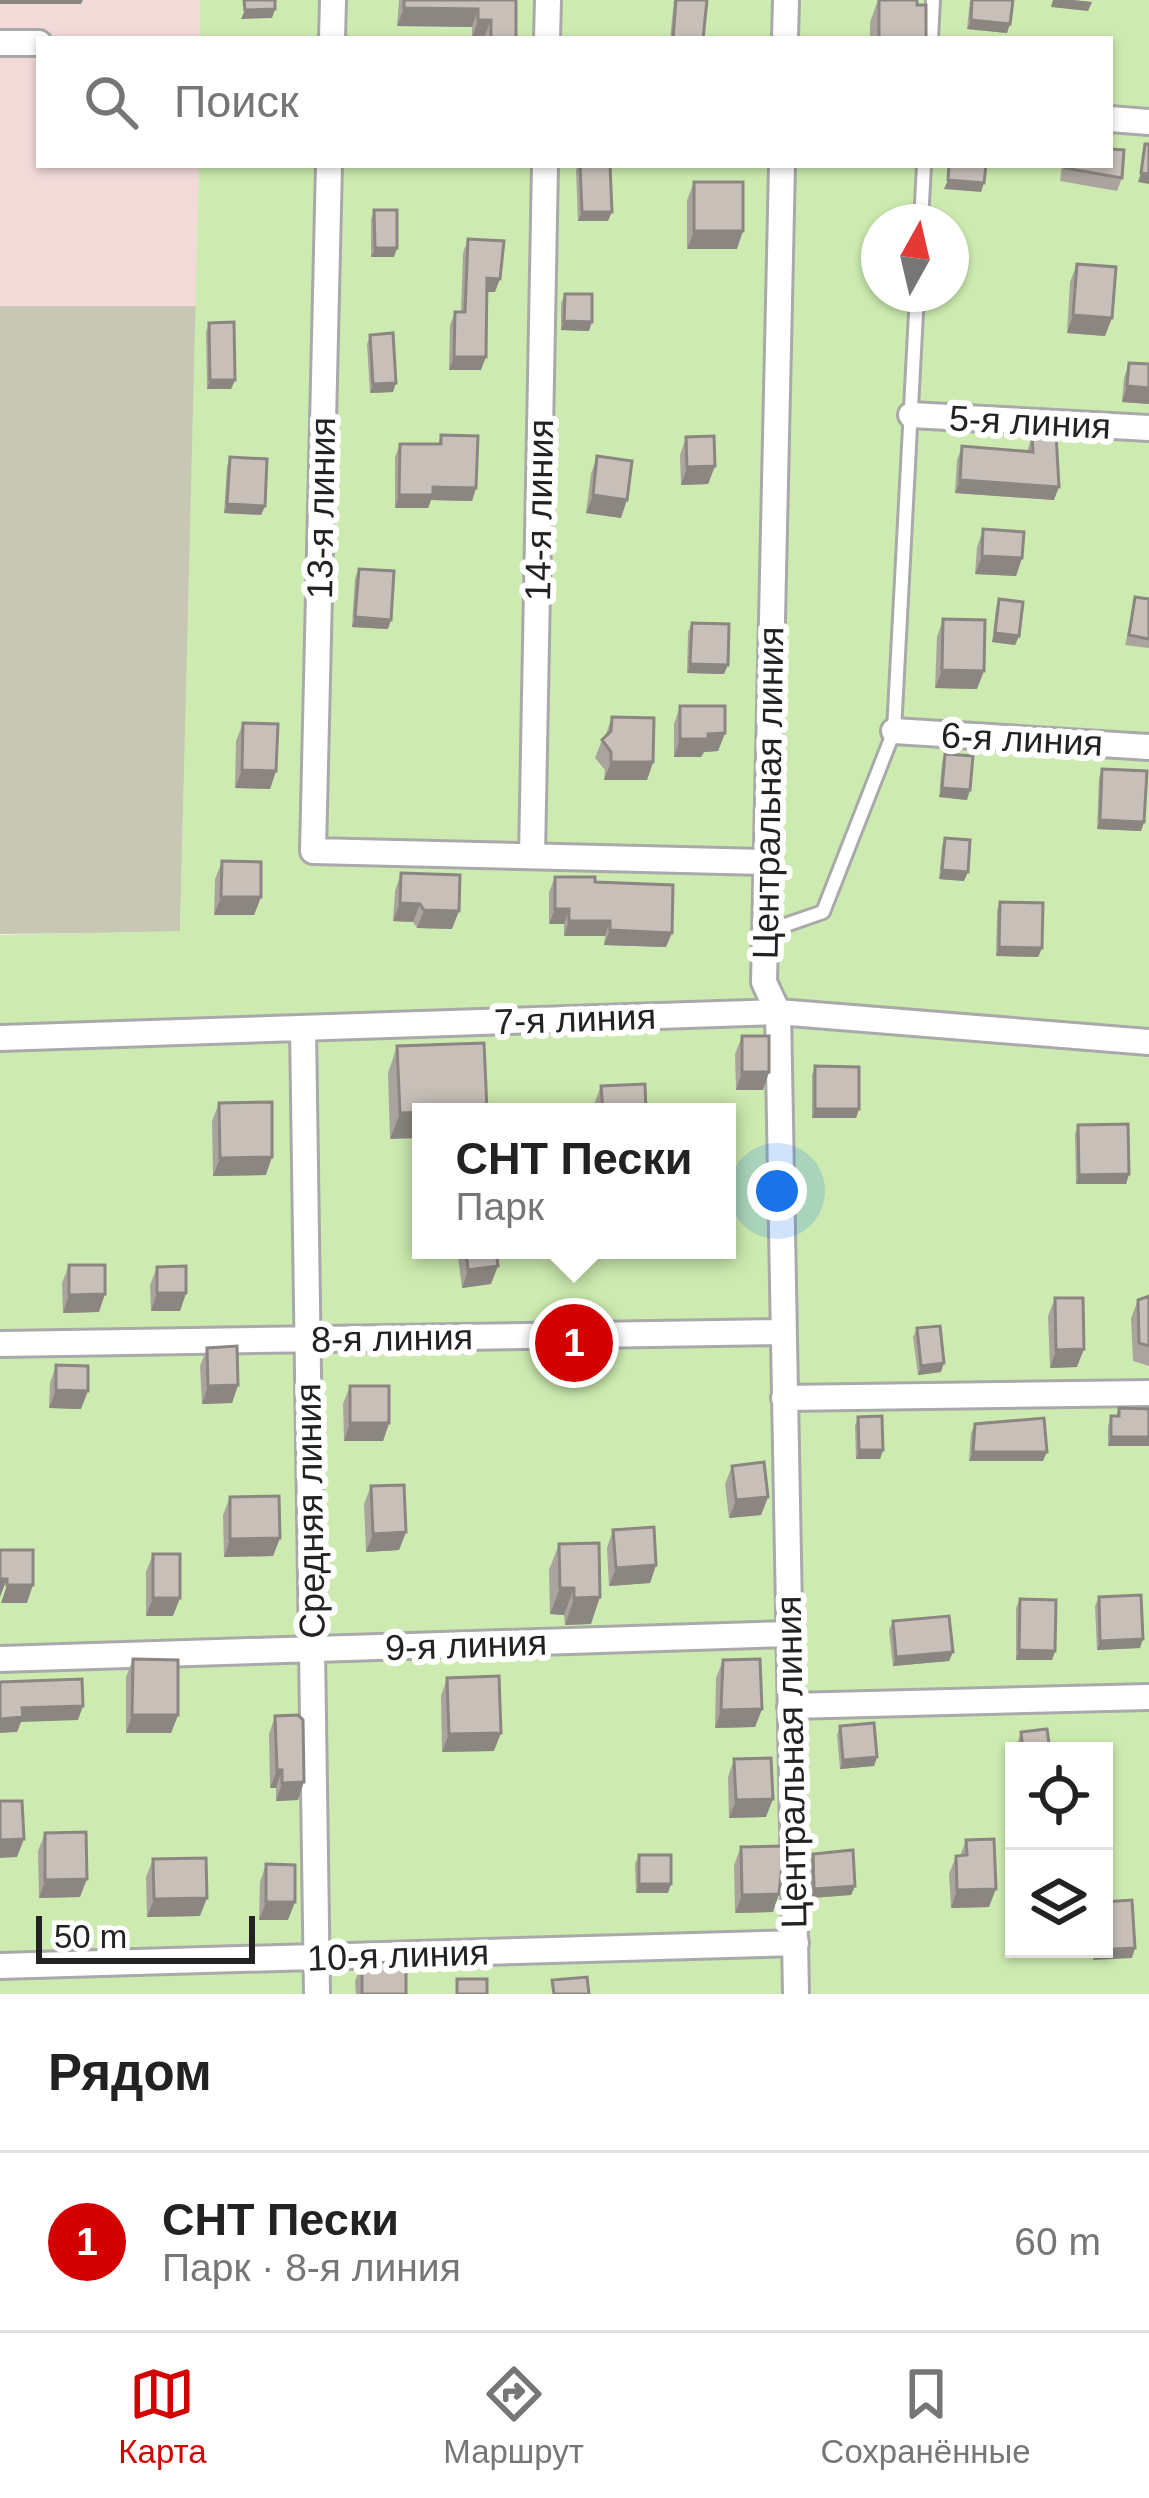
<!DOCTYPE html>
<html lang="ru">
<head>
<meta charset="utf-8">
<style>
  :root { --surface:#fff; --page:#f2f2f2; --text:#222; --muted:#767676; --line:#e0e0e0; --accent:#d40000 }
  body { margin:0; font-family:Helvetica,sans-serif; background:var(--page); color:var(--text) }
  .controls { position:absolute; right:36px; bottom:36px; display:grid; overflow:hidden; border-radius:0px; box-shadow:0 3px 9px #0004 }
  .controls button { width:108px; height:108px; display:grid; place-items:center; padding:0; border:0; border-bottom:3px solid var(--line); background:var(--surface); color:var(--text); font:60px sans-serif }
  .compass { position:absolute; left:861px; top:204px; width:108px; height:108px; border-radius:50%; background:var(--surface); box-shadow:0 3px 9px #0004; rotate:8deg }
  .scale { position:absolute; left:36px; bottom:30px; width:219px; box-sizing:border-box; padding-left:12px; border:6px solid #222; border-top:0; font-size:33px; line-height:42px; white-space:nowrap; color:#222; -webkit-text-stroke:9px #fff; paint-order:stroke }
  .you { position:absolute; left:777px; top:1191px; width:42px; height:42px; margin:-30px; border:9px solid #fff; border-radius:50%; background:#1a73e8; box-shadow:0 0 0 18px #1a73e833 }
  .badge { display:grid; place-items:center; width:78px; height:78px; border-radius:50%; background:var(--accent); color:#fff; font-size:39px; font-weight:700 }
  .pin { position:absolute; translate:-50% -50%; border:6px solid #fff; box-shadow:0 3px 12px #0006 }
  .popup { position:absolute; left:412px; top:1103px; width:324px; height:156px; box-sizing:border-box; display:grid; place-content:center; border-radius:0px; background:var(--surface); filter:drop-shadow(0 3px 9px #0005); font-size:39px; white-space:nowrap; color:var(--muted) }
  .popup b { font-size:45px; color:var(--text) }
  .popup::after { content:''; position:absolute; left:50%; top:100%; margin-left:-24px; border:24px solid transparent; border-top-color:var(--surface) }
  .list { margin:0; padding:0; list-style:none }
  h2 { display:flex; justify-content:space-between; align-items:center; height:156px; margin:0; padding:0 48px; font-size:51px }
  h2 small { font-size:39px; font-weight:400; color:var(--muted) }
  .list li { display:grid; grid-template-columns:78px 1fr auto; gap:36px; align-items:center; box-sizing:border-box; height:180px; padding:0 48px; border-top:3px solid var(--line) }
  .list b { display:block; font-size:45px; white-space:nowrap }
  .list p { margin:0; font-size:39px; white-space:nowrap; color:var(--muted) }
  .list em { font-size:39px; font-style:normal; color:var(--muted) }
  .icon { flex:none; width:66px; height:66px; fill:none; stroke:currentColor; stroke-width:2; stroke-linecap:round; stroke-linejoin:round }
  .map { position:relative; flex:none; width:1149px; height:1994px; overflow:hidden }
  .search { position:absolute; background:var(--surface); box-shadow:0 3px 9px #0004; left:36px; right:36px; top:36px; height:132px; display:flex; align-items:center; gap:30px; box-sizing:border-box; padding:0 42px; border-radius:0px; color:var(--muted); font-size:45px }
  .sheet { height:336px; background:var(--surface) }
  nav { display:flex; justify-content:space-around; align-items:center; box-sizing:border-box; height:168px; border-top:3px solid var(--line); background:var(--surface); font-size:33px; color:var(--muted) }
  nav a { display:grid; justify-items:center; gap:6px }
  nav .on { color:var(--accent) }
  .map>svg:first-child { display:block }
  .commercial { fill:#f2dad9 }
  .construction { fill:#c7c7b4 }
  .grass { fill:#cdebb0; fill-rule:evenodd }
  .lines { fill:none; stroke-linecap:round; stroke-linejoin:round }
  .service-casing { stroke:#a9a9a9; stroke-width:18 }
  .minor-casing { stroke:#a9a9a9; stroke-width:30 }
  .service { stroke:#fff; stroke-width:12 }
  .minor { stroke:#fff; stroke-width:24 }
  .wall { fill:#aba49e }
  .shaded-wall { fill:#8b8681 }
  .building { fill:#c7bfb8; stroke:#8b8681; stroke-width:3 }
  .labels { text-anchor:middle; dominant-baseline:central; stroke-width:12; stroke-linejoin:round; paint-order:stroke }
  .street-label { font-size:36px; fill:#222; stroke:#fff }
</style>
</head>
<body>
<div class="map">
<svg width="1149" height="1994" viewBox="0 0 1149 1994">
  <rect width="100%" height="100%" fill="#f2efe9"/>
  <path class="commercial" d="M0,0H200V39H39V165H199L197,306H0Z"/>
  <path class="construction" d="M0,306H197L180,932L0,934Z"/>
  <path class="grass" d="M200,0H1149V1994H0V935L180,931L199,165H1110V39H200ZM879,222H951V294H879ZM421,1112H727V1250H421ZM1014,1751H1104V1949H1014Z"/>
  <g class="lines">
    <g class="service-casing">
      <path id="service" d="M931,39L933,0
        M921,222L924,165
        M765,932L823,912L894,731L917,294"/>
    </g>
    <g class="minor-casing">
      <path id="minor" d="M332,39L333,0
        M547,39L548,0
        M785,39L786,0
        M0,43H39
        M1110,119L1149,122
        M329,165L313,851L767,862
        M782,165L764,982L778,1012L796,1994
        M911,415L1149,428
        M894,731L1149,747
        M532,856L545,165
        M303,1028L317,1994
        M0,1038L778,1012L1149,1042
        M0,1344L783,1332
        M784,1398L1149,1393
        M0,1659L788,1634
        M790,1706L1149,1697
        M0,1966L796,1943"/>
    </g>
    <use href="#service" class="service"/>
    <use href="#minor" class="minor"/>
  </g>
  <path class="wall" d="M399,0H516V39L472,38V27L397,26Z
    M674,0H707L703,39H670Z
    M878,0L917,5L926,39H870V22Z
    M970,0H1013L1007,33L967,29Z
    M578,165H610L608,221H578L576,170Z
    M1062,165H1110L1122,178L1117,191L1060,181Z
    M694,182L737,249H687V200Z
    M374,210L394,257H371V219Z
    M468,239L495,292H487L481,370H449L450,325L455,312H461L463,253Z
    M1077,264L1105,336L1067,333L1070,282Z
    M565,294L589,331L561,330V303Z
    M209,323L235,380L231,389H207L206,332Z
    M370,335L393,392L370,393L367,344Z
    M1129,363L1149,364V404L1122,402L1124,378Z
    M441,435L476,488L472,501L431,500L428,508H395V457L400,444H438Z
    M1032,435L1054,500L955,493L957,460L962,446L1027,452Z
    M686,437L715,466L708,484L681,485L680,455Z
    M597,456L621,518L586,513L591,474Z
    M230,457L265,506L261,515L224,513L227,467Z
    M983,529L1022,558L1016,576L975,574L977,547Z
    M359,569L388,629L352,627L355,578Z
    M1135,597L1149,599V648L1125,645Z
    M999,599L1019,636L1015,645L992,642L996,609Z
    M943,619L977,689L935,688L937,637Z
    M692,623L724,674L687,673L688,632Z
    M680,706L725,733L718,751L704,752L701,757H674V724Z
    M612,717L653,762L647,780H604L605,770L595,758L602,740L605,737Z
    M243,723L276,771L270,789L235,788L236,741Z
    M945,754L967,800L939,797L942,763Z
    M1102,769L1144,822L1141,831L1097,829L1099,778Z
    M945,838L964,881L939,879L942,847Z
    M222,861L261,897L254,915H214L215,879Z
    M401,873L452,929L417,928L413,922L393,921L395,891Z
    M555,877L595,882L666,947L604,945L605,936H564V924H549V892Z
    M1000,902L1042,948L1038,957L996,956L997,911Z
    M742,1036L769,1072L763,1090H736L735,1054Z
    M484,1043L390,1139L388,1073L397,1046Z
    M815,1066L859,1109L856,1118H812V1075Z
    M601,1086L646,1112H595L594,1104Z
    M219,1103L266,1175L213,1176L212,1121Z
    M1078,1125L1129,1174L1126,1184H1076L1075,1134Z
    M457,1250H496L491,1284L462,1288Z
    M69,1265L99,1312L63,1313L62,1283Z
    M157,1267L186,1293L180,1311H151L150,1285Z
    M1149,1296V1366L1133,1361L1131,1318L1138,1300Z
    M1055,1298L1077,1367L1050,1368L1048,1316Z
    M917,1328L941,1372L918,1375L913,1337Z
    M207,1348L238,1385L232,1403L202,1404L200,1366Z
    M56,1365L81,1409L49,1408L50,1383Z
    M350,1386L389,1423L383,1441H344L343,1404Z
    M1119,1408L1149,1409L1108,1446V1426L1111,1416H1116Z
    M858,1417L883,1450L880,1459H856L855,1426Z
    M975,1424L1043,1461H969L971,1433Z
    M732,1466L768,1497L761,1515L729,1518L725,1484Z
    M371,1486L406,1532L399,1550L366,1552L364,1504Z
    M230,1497L280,1538L273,1556L224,1557L223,1515Z
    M613,1530L656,1565L650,1583L609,1586L607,1548Z
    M559,1544L591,1624L565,1625L564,1615L550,1614L549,1570Z
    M153,1554L173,1616H146V1572Z
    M1099,1597L1140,1648L1097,1650L1095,1606Z
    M1020,1599L1055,1651L1052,1660H1016V1608Z
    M893,1621L953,1652L949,1661L893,1666L889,1630Z
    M133,1659L178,1715L171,1733H126V1677Z
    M723,1660L762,1709L755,1727L715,1728L716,1678Z
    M447,1678L494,1751L442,1752L441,1696Z
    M275,1716L298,1800L276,1801V1788H270L269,1734Z
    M840,1726L877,1757L874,1766L840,1769L837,1735Z
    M1021,1732L1050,1751H1019L1018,1741Z
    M734,1759L766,1817L729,1818L728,1777Z
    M45,1833L80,1897L39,1898L38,1851Z
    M966,1840L989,1907L951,1908L949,1874L956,1856H960Z
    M741,1847L773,1912L735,1913L734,1865Z
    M813,1854L855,1886L851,1895L811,1898L810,1863Z
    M639,1855L668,1893H636L635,1864Z
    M153,1859L200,1916L147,1917L146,1877Z
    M266,1864L288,1920H259L260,1882Z
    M362,1963L406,1994H356L355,1981Z"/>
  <path class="shaded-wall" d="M0,0H83L81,4H0Z
    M1053,0H1074L1092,2L1088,11L1051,7Z
    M404,8L478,9L472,27L397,26Z
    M275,9L272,18L241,19L245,10Z
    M478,20H491L484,38H472Z
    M971,20L1010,24L1007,33L967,29Z
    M1141,173L1149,174V184L1138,182Z
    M948,180L984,183L981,192L944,189Z
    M582,212H612L608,221H578Z
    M694,231H743L737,249H687Z
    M375,248H397L394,257H371Z
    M487,278L500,279L495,292H482Z
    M1073,315L1112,318L1105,336L1067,333Z
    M564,321L592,322L589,331L561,330Z
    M454,357H486L481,370H449Z
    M210,380H235L231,389H207Z
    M396,383L393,392L370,393L373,384Z
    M1127,386L1149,388V404L1122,402Z
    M715,466L708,484L681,485L687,467Z
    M960,480L1059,487L1054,500L955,493Z
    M433,487L476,488L472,501L431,500L428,508H395L399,495Z
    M593,495L627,500L621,518L586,513Z
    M227,504L265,506L261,515L224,513Z
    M982,556L1022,558L1016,576L975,574Z
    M355,617L391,620L388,629L352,627Z
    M995,633L1019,636L1015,645L992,642Z
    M690,664L728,665L724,674L687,673Z
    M942,670L984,671L977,689L935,688Z
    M725,733L718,751L704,752L701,757H674L680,739L708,734Z
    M611,762H653L647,780H604Z
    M242,770L276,771L270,789L235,788Z
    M942,788L970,790L967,800L939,797Z
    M1100,820L1144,822L1141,831L1097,829Z
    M942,870L968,872L964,881L939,879Z
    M221,897H261L254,915H214Z
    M400,903L420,904L413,922L393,921Z
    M555,909H569L564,924H549Z
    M424,910L459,911L452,929L417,928Z
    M569,921H610L605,936H564Z
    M610,930L672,933L666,947L604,945Z
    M999,947L1042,948L1038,957L996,956Z
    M742,1072H769L763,1090H736Z
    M815,1109H859L856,1118H812Z
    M421,1112V1138L390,1139L400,1113Z
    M272,1157L266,1175L213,1176L220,1158Z
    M1129,1174L1126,1184H1076L1079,1175Z
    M525,1250H563L562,1252L525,1253Z
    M498,1266L491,1284L462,1288L468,1270Z
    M157,1293H186L180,1311H151Z
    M105,1294L99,1312L63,1313L69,1295Z
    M1084,1349L1077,1367L1050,1368L1056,1350Z
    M944,1363L941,1372L918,1375L921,1366Z
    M238,1385L232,1403L202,1404L208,1386Z
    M56,1390L88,1391L81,1409L49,1408Z
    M350,1423H389L383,1441H344Z
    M1111,1437H1149V1446H1108Z
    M859,1450H883L880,1459H856Z
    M973,1452H1047L1043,1461H969Z
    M768,1497L761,1515L729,1518L736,1500Z
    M406,1532L399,1550L366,1552L373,1534Z
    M280,1538L273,1556L224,1557L230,1539Z
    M656,1565L650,1583L609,1586L616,1568Z
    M0,1579H7L0,1597Z
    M7,1585H33L27,1603H1Z
    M560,1588H574L564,1615L550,1614Z
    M600,1597L591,1624L565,1625L574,1598Z
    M153,1598H180L173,1616H146Z
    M1143,1639L1140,1648L1097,1650L1100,1641Z
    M1019,1650L1055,1651L1052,1660H1016Z
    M953,1652L949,1661L893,1666L896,1657Z
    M83,1706L78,1720L21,1722L17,1732L0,1733V1719L22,1708Z
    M762,1709L755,1727L715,1728L721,1710Z
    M132,1715H178L171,1733H126Z
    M501,1733L494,1751L442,1752L449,1734Z
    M877,1757L874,1766L840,1769L843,1760Z
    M277,1770H282L276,1788H270Z
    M304,1782L298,1800L276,1801L282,1783Z
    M773,1799L766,1817L729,1818L736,1800Z
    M24,1839L17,1857L0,1858V1840Z
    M87,1879L80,1897L39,1898L45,1880Z
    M639,1884H671L668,1893H636Z
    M855,1886L851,1895L811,1898L814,1889Z
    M996,1889L989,1907L951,1908L957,1890Z
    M779,1894L773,1912L735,1913L742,1895Z
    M207,1898L200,1916L147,1917L154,1899Z
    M266,1902H295L288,1920H259Z
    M1135,1948L1132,1958L1093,1960L1096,1950Z"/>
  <path class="building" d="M244,0H275V9L245,10Z
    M404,0H516V39H491V20H478V9L404,8Z
    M676,0H707L703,39H673Z
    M879,0H917V5H926V39H879Z
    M972,0H1013L1010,24L971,20Z
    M1145,144H1149V174L1141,173Z
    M1110,149L1124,150L1122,178L1065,168V165H1110Z
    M580,165H610L612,212H582Z
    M949,165H986L984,183L948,180Z
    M694,182H743V231H694Z
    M374,210H397V248H375Z
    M468,239L504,241L500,279L487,278L486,357H454L455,312H465Z
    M1077,264L1116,267L1112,318L1073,315Z
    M565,294H592V322L564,321Z
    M234,322L235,380H210L209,323Z
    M393,333L396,383L373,384L370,335Z
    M1129,363L1149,364V388L1127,386Z
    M1056,434L1059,487L960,480L962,446L1033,452L1032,435Z
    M441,435L478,436L476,488L433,487V495H399L400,444H441Z
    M714,436L715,466L687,467L686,437Z
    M597,456L632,461L627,500L593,495Z
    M230,457L267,459L265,506L227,504Z
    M983,529L1024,532L1022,558L982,556Z
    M359,569L394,571L391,620L355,617Z
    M1135,597L1149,599V639L1129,635Z
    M999,599L1023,602L1019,636L995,633Z
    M943,619L985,620L984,671L942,670Z
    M692,623L729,624L728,665L690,664Z
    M680,706H725V733L708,734V739H680Z
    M612,717L654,718L653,762H611V752L602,740L611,731Z
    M243,723L278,724L276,771L242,770Z
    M945,754L973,756L970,790L942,788Z
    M1102,769L1147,771L1144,822L1100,820Z
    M945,838L970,840L968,872L942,870Z
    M222,861L261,862V897H221Z
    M401,873L460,875L459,911L424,910L420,904L400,903Z
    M555,877H595V882L673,885L672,933L610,930V921H569V909H555Z
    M1000,902L1043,903L1042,948L999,947Z
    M742,1036H769V1072H742Z
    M484,1043L487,1110L400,1113L397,1046Z
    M815,1066L859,1067V1109H815Z
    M645,1084L646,1112H603L601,1086Z
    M272,1102V1157L220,1158L219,1103Z
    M1128,1124L1129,1174L1079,1175L1078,1125Z
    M466,1250H496L498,1266L468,1270Z
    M69,1265H105V1294L69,1295Z
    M186,1266V1293H157V1267Z
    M1149,1296V1346L1139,1343L1138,1300Z
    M1055,1298H1083L1084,1349L1056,1350Z
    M940,1326L944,1363L921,1366L917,1328Z
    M237,1346L238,1385L208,1386L207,1348Z
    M56,1365L88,1366V1391L56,1390Z
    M350,1386H389V1423H350Z
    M1119,1408L1149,1409V1437H1111V1416H1119Z
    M882,1416L883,1450H859L858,1417Z
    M1044,1418L1047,1452H973L975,1424Z
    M764,1462L768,1497L736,1500L732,1466Z
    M404,1485L406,1532L373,1534L371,1486Z
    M279,1496L280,1538L230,1539V1497Z
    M654,1527L656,1565L616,1568L613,1530Z
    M599,1543L600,1597L574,1598V1588H560L559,1544Z
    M0,1550H33V1585H7V1579H0Z
    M153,1554H180V1598H153Z
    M1141,1595L1143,1639L1100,1641L1099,1597Z
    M1020,1599L1056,1600L1055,1651L1019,1650Z
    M949,1616L953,1652L896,1657L893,1621Z
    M133,1659L178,1660V1715H132Z
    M760,1659L762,1709L721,1710L723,1660Z
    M499,1676L501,1733L449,1734L447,1678Z
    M82,1679L83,1706L22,1708L23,1717L0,1719V1682Z
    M298,1715L303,1720L304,1782L282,1783V1770H277L275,1716Z
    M874,1723L877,1757L843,1760L840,1726Z
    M1047,1729L1050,1751H1023L1021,1732Z
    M771,1758L773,1799L736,1800L734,1759Z
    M0,1801H22L24,1839L0,1840Z
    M86,1832L87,1879L45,1880V1833Z
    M994,1839L996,1889L957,1890L956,1856L967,1855L966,1840Z
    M784,1846L779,1894L742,1895L741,1847Z
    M853,1850L855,1886L814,1889L813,1854Z
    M639,1855H671V1884H639Z
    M206,1858L207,1898L154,1899L153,1859Z
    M266,1864L295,1865V1902H266Z
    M1132,1900L1135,1948L1096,1950L1104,1949V1902Z
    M406,1962V1994H362V1963Z
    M587,1977L589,1994H554L552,1980Z
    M457,1979H487V1994H457Z"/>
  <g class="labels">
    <g class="street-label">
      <text transform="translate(1030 422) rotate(3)">5-я линия</text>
      <text transform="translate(321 508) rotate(-89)">13-я линия</text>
      <text transform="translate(539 510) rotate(-89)">14-я линия</text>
      <text transform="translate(1022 739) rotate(3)">6-я линия</text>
      <text transform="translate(768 793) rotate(-89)">Центральная линия</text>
      <text transform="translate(575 1019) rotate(-2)">7-я линия</text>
      <text transform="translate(392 1338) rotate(-1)">8-я линия</text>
      <text transform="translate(310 1511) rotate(-91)">Средняя линия</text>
      <text transform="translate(466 1645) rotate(-2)">9-я линия</text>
      <text transform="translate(791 1762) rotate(-91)">Центральная линия</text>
      <text transform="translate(398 1955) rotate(-2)">10-я линия</text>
    </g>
  </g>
</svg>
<div class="controls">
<button><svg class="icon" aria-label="locate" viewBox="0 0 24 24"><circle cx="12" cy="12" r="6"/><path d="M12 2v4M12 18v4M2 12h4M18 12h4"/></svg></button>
<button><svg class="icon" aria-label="layers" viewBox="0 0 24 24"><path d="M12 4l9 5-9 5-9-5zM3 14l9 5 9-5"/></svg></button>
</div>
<svg class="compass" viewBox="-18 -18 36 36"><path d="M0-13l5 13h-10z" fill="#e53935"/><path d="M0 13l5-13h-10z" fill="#767676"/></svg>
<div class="scale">50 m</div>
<div class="you"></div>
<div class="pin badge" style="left:574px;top:1343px">1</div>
<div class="popup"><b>СНТ Пески</b>Парк</div>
<div class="search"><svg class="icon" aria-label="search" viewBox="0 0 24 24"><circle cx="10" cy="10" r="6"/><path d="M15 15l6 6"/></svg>Поиск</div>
</div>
<section class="sheet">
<h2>Рядом<small></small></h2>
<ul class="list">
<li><span class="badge">1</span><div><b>СНТ Пески</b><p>Парк · 8-я линия</p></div><em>60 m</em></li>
</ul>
</section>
<nav>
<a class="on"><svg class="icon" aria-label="map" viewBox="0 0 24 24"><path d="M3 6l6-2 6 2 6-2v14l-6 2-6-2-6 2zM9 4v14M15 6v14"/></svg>Карта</a>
<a><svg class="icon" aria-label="directions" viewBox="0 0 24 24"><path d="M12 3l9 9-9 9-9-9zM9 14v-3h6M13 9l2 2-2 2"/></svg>Маршрут</a>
<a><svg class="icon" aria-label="saved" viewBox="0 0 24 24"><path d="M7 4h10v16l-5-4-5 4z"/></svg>Сохранённые</a>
</nav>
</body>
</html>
